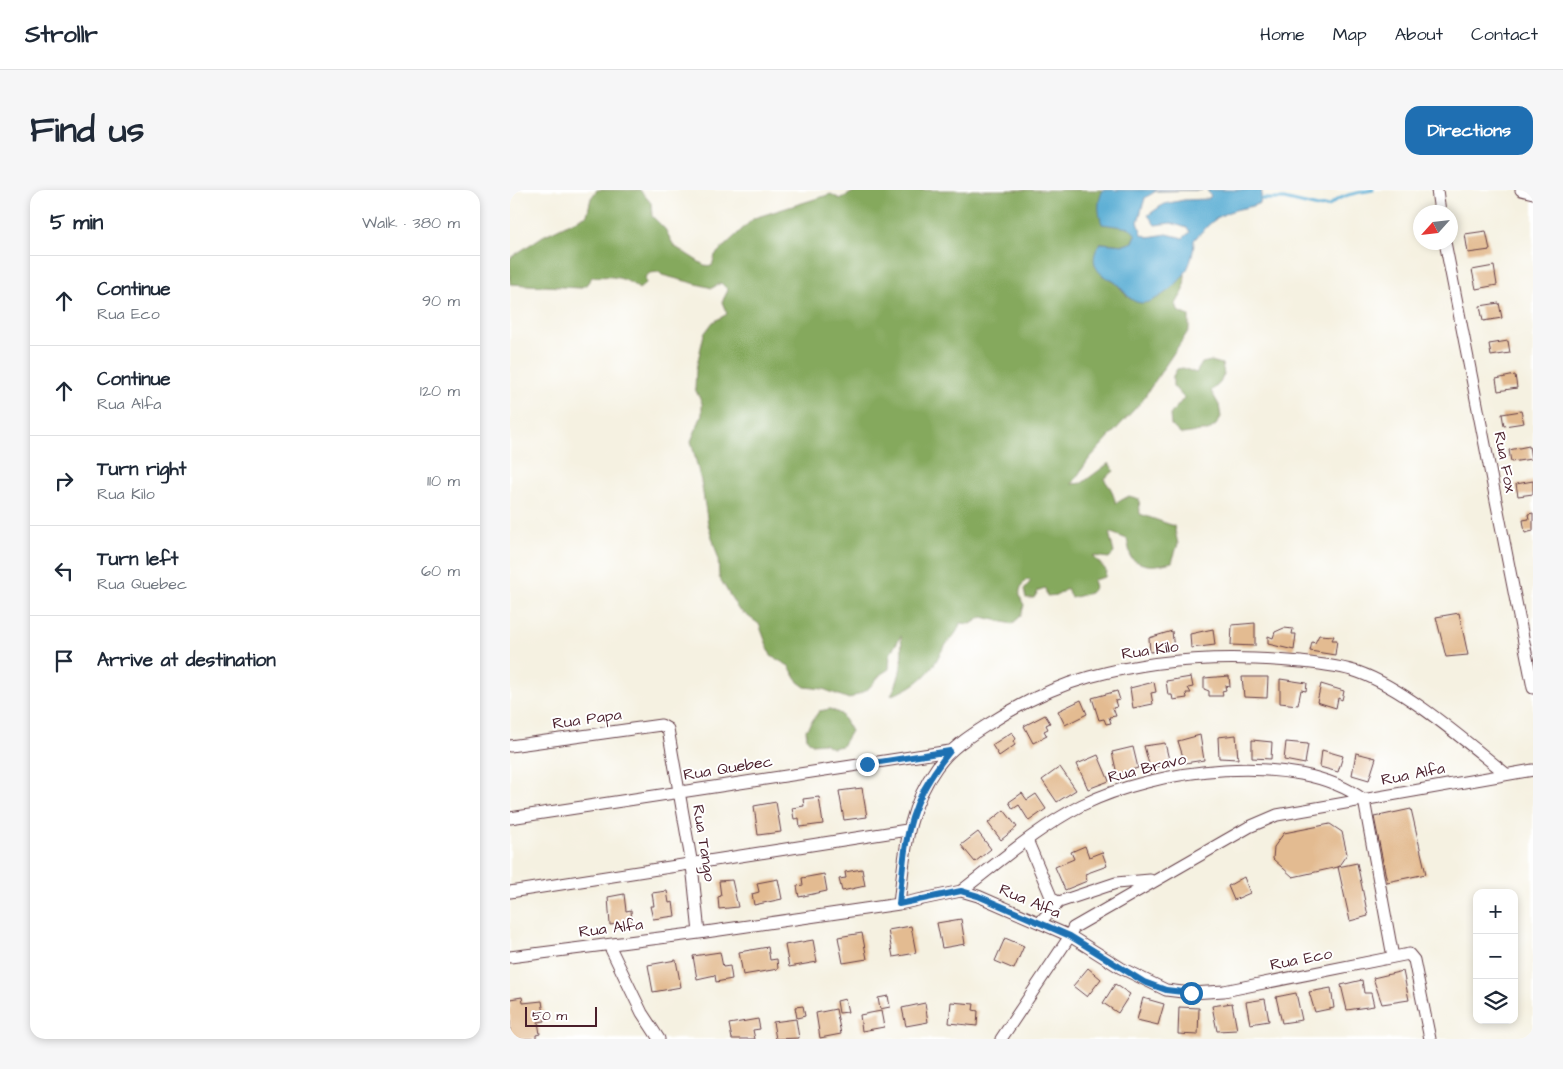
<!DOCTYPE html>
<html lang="en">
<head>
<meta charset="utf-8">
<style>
  :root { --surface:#fff; --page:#f6f6f7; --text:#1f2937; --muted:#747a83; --line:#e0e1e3; --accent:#1f6fb2 }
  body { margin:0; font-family:"Architects Daughter",sans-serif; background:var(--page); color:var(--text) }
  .controls { position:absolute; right:15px; bottom:15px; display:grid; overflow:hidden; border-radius:10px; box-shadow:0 2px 8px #0003 }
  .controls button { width:45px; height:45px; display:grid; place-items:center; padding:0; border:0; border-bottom:1px solid var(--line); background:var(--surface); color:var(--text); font:25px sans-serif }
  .compass { position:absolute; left:903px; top:15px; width:45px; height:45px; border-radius:50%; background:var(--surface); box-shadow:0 2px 8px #0003; rotate:243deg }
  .scale { position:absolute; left:15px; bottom:12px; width:72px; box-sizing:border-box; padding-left:5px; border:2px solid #4a1f2b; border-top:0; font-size:14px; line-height:18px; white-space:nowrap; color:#4a1f2b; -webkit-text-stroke:4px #fff; paint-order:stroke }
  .stop { position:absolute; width:15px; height:15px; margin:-11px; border:4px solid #1f6fb2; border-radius:50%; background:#fff }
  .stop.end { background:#1f6fb2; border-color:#fff; box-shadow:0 1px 5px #0008 }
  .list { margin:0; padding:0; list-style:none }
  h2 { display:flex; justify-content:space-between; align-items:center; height:65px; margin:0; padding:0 20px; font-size:21px }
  h2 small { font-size:16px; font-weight:400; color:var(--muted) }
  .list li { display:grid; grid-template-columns:32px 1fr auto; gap:15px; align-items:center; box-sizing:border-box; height:90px; padding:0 20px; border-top:1px solid var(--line) }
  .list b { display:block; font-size:19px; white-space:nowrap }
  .list p { margin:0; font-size:16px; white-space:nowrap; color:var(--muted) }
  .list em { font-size:16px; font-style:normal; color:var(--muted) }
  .icon { flex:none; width:28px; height:28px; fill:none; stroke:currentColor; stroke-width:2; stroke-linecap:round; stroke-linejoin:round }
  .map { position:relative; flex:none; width:1023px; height:849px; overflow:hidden; border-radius:15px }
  header { display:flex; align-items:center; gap:30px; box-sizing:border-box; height:70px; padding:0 25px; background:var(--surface); border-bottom:1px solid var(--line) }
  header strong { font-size:24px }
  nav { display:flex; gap:28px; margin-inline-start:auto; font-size:18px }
  .intro { display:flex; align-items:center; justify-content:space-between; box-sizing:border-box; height:120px; padding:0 30px }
  h1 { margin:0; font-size:35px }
  .button { padding:12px 22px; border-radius:15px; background:var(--accent); color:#fff; font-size:18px; font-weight:700 }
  main { display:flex; gap:30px; padding:0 30px }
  aside { flex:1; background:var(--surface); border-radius:15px; box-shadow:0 2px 8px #0003 }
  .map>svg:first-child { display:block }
  .forest { fill:#85a95d; stroke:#686444 }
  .water { fill:#57acd3; stroke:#50667f }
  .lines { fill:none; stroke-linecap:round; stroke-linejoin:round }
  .stream { stroke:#57acd3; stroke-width:3 }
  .building { fill:#e3bb91 }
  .street-casing { stroke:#643e46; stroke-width:13 }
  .street { stroke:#fff; stroke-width:11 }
  .route { stroke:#1f6fb2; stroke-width:6 }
  .labels { text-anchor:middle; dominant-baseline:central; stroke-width:4; stroke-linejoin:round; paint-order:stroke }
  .street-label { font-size:16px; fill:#4a1f2b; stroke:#fff }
</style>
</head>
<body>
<header>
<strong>Strollr</strong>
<nav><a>Home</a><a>Map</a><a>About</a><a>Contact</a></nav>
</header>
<div class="intro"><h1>Find us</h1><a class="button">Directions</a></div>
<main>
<aside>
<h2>5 min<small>Walk · 380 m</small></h2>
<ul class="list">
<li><svg class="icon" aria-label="ahead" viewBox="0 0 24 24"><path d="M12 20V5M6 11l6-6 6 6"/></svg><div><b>Continue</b><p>Rua Eco</p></div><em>90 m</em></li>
<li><svg class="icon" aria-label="ahead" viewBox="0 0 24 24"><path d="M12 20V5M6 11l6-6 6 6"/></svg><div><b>Continue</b><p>Rua Alfa</p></div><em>120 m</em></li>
<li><svg class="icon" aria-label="right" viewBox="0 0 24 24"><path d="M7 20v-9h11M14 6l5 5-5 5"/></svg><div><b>Turn right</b><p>Rua Kilo</p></div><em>110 m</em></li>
<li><svg class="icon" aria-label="left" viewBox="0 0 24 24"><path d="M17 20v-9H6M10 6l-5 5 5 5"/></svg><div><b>Turn left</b><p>Rua Quebec</p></div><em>60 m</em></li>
<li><svg class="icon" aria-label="arrive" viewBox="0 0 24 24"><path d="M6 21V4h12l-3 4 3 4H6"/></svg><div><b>Arrive at destination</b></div></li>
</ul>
</aside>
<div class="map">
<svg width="1023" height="849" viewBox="0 0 1023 849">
  <rect width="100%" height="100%" fill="#fff"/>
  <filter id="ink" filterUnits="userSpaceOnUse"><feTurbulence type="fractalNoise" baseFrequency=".02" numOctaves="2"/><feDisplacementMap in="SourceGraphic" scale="10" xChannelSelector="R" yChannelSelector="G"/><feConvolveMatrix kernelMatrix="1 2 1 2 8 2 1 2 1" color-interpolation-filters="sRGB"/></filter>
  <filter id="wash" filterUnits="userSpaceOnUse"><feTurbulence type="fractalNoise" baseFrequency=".0096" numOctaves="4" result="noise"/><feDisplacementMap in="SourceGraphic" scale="20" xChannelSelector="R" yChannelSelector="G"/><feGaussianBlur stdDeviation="1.12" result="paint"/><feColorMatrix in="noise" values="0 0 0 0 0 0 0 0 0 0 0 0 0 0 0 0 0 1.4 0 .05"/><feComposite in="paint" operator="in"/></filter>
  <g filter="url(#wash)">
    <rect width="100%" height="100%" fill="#f5f1e1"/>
    <path class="forest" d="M87,0H130L141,13L142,26L155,39L164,56L194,75L202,76L205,65L244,28L321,4L330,9L347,0H593L626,44L623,52L614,55L591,53L592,85L606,93L620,109L663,96L675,84L674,100L666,114L668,121L679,126V140L631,212L579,269L562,294L572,293L599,273L604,281L594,289L601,299L606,313L619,306L629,309L630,324L664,336L668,354L662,372C646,376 635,378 621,368L617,349L599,342L604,363L599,368L583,366L596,380L595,387L583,390L585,397L580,403L561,408L557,398L548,405L537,406L535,398L529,400L524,408H516L514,399L521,391L516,390C508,399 508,405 514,415L511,426L502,434L472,427L461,434L450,433C447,446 439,449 433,459C430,463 428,468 425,473C416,488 398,501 381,505C392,486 393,467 391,446L380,464L379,479L371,484L358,499L339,509L313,499L295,497L288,492L279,476L261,466L249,434L228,419L209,387L208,367L198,334L191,291L181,251L192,225V213L185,199L186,179L194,144L203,132L217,124L212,112L218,100L211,93L202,98L152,85L149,82L140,83L135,87L136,93L129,99C114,86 101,86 82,87L76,95L69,98L0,94V68L33,46L77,25L81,8Z
      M701,171L712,174L714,184L710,193L701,201L709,215L711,227L706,235L698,241C687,240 681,244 670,244L661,235L660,225L674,208L663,196V186L667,179L673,178L686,183L692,173Z
      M320,519L331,524L341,541L332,556L322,558L314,553L302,554L297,549L296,540L309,521Z"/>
    <path class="water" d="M593,0H692L646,1L635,8L628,32L632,44L638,47L657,44L673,48L680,42L677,38L661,33L645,35L638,25L654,14L674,10L698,9L701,6L697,0H752L750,13C740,18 729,18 719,22C705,27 694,39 684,50C684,61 681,73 675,83C669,94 644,114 631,113C619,112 615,101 607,94C603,90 598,89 594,86C581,77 582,63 591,53L614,55L623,52L626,45L620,38L592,34C588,22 587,12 593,0Z"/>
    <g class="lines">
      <path class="stream" d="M752,9H774L808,17L819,16C831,4 847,3 863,0"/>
    </g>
    <g id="blocks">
      <path class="building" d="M976,41L980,60L958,63L955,44Z
        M984,76L987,95L966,99L962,80Z
        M989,113L992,128L973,131L970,116Z
        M998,151L1000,163L981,166L979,154Z
        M1005,185L1007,198L988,201L986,189Z
        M1011,221L1014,233L994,236L992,224Z
        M1019,256L1021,269L1001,272L999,260Z
        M1023,291V304L1008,306L1006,294Z
        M1023,323V341L1015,343L1013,330L1019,329L1018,324Z
        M949,423L958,465L936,467L926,427Z
        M745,433V456L721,455L722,435Z
        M774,438L783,439L782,444H786L784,460L758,454V446L763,448L765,442Z
        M703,439L705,455L681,458L680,444Z
        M662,441L664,460L640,462L639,448Z
        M809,445L824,446L822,450H827L825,465L800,461L802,452L805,453Z
        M719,486L720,497L715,496L716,500L712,501L713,506H699V501L694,499V488Z
        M681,487L683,497L678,498L681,503H676L677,508L663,510L662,505H658L656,491Z
        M732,487H758L757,508L734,507Z
        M770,489L797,493L796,501L791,500L788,515L770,513Z
        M644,492L646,502L641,503L643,514L623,518L620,498Z
        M811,494L834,501L832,510L828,508L826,518L807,512Z
        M607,501L610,510L605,511L607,517L603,518L606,526L599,527L601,533L596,534L594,529L589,530L582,508Z
        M571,510L577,524L555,535L548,521Z
        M535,525L540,533L536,535L538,539L534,541L537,546L523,553L514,536Z
        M502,542L506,549L503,551L505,555L489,566L482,555Z
        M690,545L694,570L675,573L668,551Z
        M726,545L728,569L709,568L708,547Z
        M742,550L762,552L761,569L742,568Z
        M776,552L798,554L795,574L774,570Z
        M655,553L660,574L640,578L634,556Z
        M623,557L628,578L607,584L602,562Z
        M812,560L833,566L828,582L810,577Z
        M846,563L866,568L859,590L842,585Z
        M588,565L599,591L578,599L567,574Z
        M550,577L566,600L547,612L532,590Z
        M352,598L357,627L334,630L329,601Z
        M512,603L517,610L526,604L536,619L519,631L509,615L503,619L499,612Z
        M309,607L313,634L290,637L289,628L284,629L282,618L294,616L293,609Z
        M266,612L271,642L248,645L244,616Z
        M901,619L916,684L877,692L864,627Z
        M494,620L507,637L491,650L478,633Z
        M820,634L832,642L837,664L828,677L847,673L858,726L840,731L828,677L783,687L763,669L764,657L774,643Z
        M468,642L481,659L465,672L451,655Z
        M575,656L579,667L592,662L597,676L575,684L577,691L555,700L545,677L564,669L561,662Z
        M352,679L355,696L332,701L329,689L336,688L335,682Z
        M314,684L317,701L289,707L287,696L293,695L292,688Z
        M734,687L740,703L724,710L718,696Z
        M268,689L272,709L244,715L242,704L249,702L247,693Z
        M222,690L228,717L209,719L208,707L211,706L209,691Z
        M157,701L159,713L163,712L165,726L143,729L140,716H144L142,703Z
        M114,704L116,721L121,720L122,732L100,735L98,707Z
        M451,729L455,754L432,758L427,733Z
        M401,736L406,763L383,767L378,740Z
        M352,743L357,769L333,773L328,747Z
        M495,748L514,756L504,779L485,771Z
        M303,750L307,772L279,777L275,755Z
        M258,757L260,770L267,769L268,779L233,785L229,762Z
        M210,762L213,777L220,776L222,789L206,792L205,785L187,789L183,766Z
        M166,770L171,797L143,802L138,775Z
        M578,778L591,789L577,807L563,796Z
        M893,781L899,810L872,814L863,788Z
        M852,790L854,803H861L864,816L837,820L831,795Z
        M605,794L620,804L608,823L593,813Z
        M821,798L824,818L805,822L799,802Z
        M786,803L792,830L772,833L766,807Z
        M378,806L380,817L370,819L368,808Z
        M12,807L13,813L32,811L35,831L28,832L30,844L26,845V849H0V809Z
        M633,808L654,814L648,835L627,830Z
        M335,809L338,822L329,823L327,811Z
        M755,809L759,831L740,834L736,812Z
        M441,812L464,814L463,820L468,821L467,836L439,833Z
        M415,813L418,832L396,836L392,818Z
        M722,813L727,840L707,841L702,816Z
        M293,816L295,826L287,828L285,817Z
        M669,817L689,818L688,845L668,844Z
        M326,819L331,844L310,848L306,823Z
        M371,821L374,837L352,841L350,825Z
        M248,829L250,839L243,840L245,849H222L219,834Z
        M286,829L289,848L266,849L263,832Z"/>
    </g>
  </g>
  <g filter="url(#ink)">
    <use href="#blocks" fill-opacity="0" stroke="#643e46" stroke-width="1"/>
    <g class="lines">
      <g class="street-casing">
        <path id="street" d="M927,0L930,22
          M1011,0L1023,3
          M935,52L1023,498
          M0,556L151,535L158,539L182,675L189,743
          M0,628L440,561
          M517,650L542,709L549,712L606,693L640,690
          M451,701C490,671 529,637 572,615C645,579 785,559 854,610L883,767
          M0,702L397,640
          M389,714C395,663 396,620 427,577C440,559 458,547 477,535C508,515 543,497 579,487C647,468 722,465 791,472C810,474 830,476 848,482C896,499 955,551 995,583
          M530,732L549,712
          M99,755L132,823L149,849
          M0,767L189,743L389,714L451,701L468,706L560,746L611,778L656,800L681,803L714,801L899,764L904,770L920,849
          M491,849L560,746L563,738L739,637L767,625L1023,580"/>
      </g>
      <use href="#street" class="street"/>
    </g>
  </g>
  <g class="lines" filter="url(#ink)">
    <path class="route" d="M357,574L440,561C396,615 396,647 389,714L451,701L468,706L560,746L634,792L656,800L681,803"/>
  </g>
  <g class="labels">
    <g class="street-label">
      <text transform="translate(995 272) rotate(79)">Rua Fox</text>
      <text transform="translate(640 460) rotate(-8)">Rua Kilo</text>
      <text transform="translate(77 529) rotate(-8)">Rua Papa</text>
      <text transform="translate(218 578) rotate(-9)">Rua Quebec</text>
      <text transform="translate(637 578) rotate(-14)">Rua Bravo</text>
      <text transform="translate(903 584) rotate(-11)">Rua Alfa</text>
      <text transform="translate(194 653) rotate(81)">Rua Tango</text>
      <text transform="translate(520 711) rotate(23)">Rua Alfa</text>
      <text transform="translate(101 738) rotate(-7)">Rua Alfa</text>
      <text transform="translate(791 769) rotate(-11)">Rua Eco</text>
    </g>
  </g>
</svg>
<div class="controls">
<button>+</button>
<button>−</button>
<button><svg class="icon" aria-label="layers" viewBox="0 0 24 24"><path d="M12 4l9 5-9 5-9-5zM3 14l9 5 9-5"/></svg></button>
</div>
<svg class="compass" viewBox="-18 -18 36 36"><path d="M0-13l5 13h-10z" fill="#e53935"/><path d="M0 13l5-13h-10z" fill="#747a83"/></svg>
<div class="scale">50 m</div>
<div class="stop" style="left:681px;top:803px"></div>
<div class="stop end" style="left:357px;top:574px"></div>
</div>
</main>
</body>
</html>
